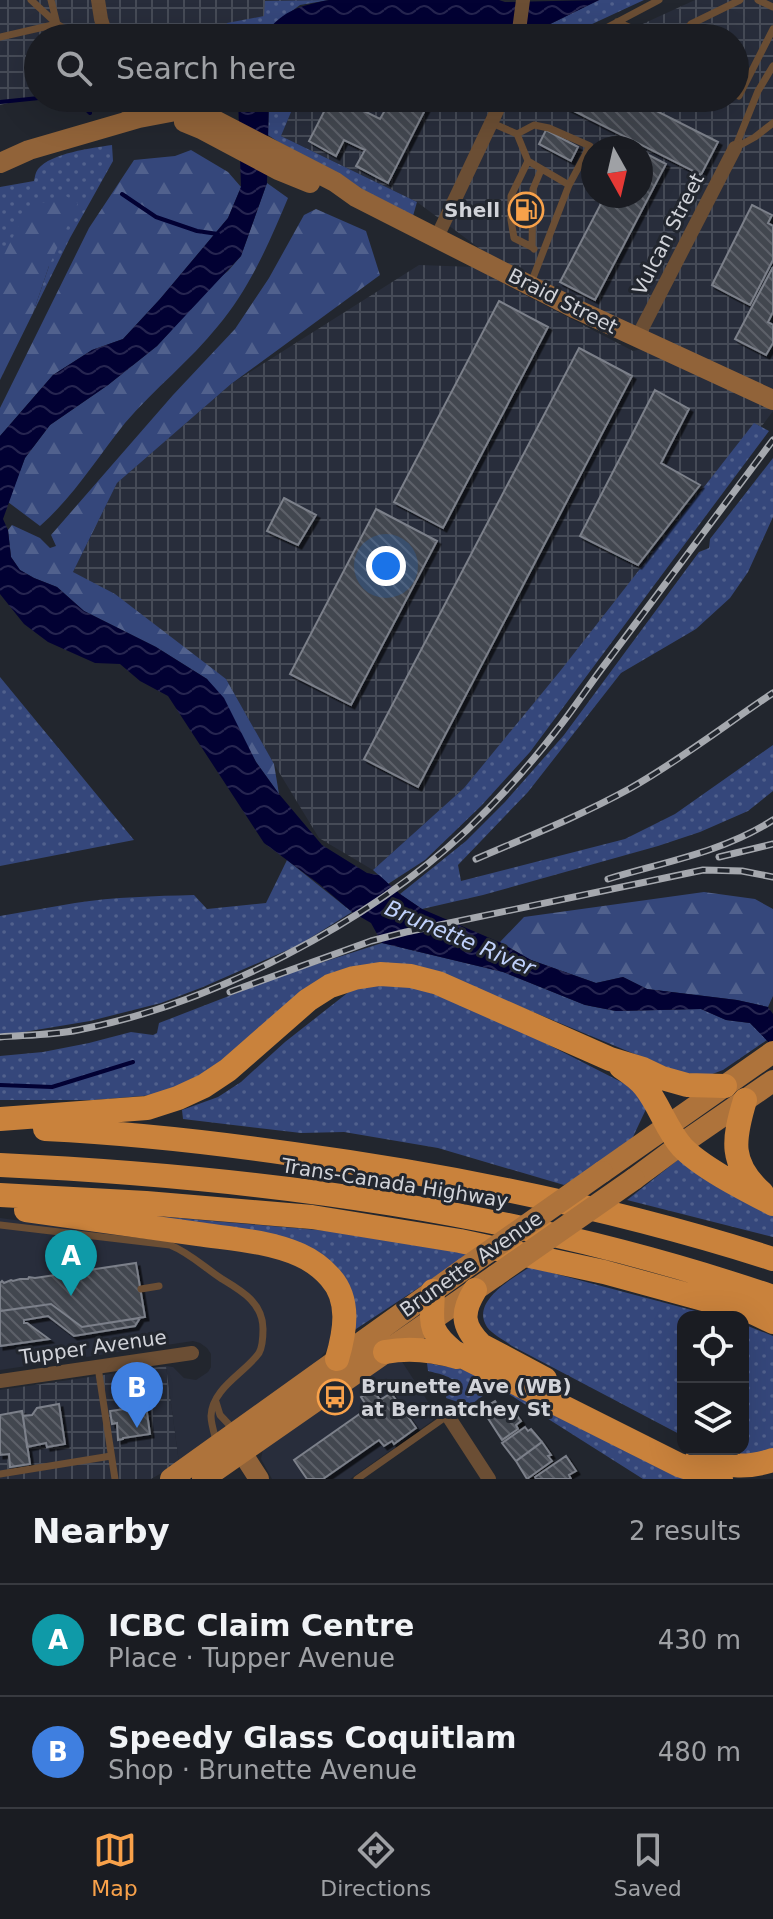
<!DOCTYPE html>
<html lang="en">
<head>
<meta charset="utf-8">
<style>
  :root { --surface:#1a1c22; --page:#23252a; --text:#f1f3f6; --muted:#9fa1a5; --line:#383a40; --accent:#f8a14a }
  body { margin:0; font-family:"DejaVu Sans",sans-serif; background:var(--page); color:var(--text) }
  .controls { position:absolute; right:24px; bottom:24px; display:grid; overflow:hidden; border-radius:16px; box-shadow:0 8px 32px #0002 }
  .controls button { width:72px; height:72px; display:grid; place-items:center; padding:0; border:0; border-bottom:2px solid var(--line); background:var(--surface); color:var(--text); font:40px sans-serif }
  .compass { position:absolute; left:581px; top:136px; width:72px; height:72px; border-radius:50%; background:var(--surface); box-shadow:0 8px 32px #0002; rotate:172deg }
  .you { position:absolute; left:386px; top:566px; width:28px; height:28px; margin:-20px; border:6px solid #fff; border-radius:50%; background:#1a73e8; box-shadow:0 0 0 12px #1a73e833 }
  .badge { display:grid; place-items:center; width:52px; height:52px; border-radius:50%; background:var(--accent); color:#fff; font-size:26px; font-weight:700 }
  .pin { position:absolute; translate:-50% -66px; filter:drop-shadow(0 2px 4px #0008) }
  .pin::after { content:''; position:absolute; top:42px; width:28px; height:24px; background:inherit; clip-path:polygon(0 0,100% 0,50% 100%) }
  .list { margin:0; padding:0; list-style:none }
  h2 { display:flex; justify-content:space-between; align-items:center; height:104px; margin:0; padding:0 32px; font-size:34px }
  h2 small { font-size:26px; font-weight:400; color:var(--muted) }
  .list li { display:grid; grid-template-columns:52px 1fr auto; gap:24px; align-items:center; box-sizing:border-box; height:112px; padding:0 32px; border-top:2px solid var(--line) }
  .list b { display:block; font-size:30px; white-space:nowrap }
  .list p { margin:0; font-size:26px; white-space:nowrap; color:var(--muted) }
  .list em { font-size:26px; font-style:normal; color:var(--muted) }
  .icon { flex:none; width:44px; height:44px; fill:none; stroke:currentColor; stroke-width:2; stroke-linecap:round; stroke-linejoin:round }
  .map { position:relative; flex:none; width:773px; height:1479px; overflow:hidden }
  .search { position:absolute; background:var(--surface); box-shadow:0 8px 32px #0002; left:24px; right:24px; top:24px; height:88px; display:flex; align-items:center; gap:20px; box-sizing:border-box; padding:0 28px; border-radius:44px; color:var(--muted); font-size:30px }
  .sheet { height:328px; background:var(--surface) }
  nav { display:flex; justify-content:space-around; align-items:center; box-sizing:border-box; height:112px; border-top:2px solid var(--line); background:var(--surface); font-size:22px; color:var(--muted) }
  nav a { display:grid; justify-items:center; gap:4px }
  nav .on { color:var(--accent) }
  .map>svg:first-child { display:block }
  .built { fill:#282d3b }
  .industrial { fill:url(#industrial-grid); fill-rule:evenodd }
  .grass { fill:url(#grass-dots) }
  .forest { fill:url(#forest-firs) }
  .water { fill:url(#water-waves) }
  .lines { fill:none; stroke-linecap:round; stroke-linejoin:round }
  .stream { stroke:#020133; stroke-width:4 }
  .building { fill:url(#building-back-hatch); stroke:#7c808a; stroke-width:2; filter:url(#shadow) }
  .lane { stroke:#6b4e34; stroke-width:7 }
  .street { stroke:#6b4e34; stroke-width:14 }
  .secondary { stroke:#916339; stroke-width:20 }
  .primary { stroke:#ae733b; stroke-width:22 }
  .highway { stroke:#c9823c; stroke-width:24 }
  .rail-casing { stroke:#a5a8ae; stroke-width:7 }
  .rail { stroke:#22262e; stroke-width:4; stroke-dasharray:12; stroke-linecap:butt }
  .primary-bridge { stroke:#ae733b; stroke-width:22 }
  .labels { text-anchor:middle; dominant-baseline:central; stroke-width:6; stroke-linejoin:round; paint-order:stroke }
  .poi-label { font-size:20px; font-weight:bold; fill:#d1d3d9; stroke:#22262e; text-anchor:end }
  .street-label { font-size:20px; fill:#d1d3d9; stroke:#22262e }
  .water-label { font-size:22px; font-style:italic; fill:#c1d2fc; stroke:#22262e }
</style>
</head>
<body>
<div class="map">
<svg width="773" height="1479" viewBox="0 0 773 1479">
  <defs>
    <pattern id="industrial-grid" width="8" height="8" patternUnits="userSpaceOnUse" patternTransform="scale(2)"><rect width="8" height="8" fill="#282d3b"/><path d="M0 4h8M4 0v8" fill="none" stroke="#464b57"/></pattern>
    <pattern id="grass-dots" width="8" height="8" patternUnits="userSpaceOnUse" patternTransform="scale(2)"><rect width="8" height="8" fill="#35477b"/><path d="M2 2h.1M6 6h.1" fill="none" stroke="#51618d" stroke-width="1.8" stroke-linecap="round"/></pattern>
    <pattern id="forest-firs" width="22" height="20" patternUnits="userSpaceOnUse" patternTransform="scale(2)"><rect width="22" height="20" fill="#35477b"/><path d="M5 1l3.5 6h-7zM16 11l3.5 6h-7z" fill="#51618d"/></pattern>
    <pattern id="water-waves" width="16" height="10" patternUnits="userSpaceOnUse" patternTransform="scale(2)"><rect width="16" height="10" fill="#020133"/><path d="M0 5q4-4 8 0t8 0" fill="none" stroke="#262550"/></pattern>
    <pattern id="building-back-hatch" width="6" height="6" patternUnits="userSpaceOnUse" patternTransform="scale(2)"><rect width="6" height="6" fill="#434750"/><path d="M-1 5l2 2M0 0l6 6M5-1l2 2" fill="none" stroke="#5d6169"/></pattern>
    <filter id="shadow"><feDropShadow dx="3.5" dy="3.5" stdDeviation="0" flood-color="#0009"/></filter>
  </defs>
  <rect width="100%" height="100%" fill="#22262e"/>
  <path class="built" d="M0,1218L213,1246L288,1260L322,1283L335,1311L331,1340L326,1351L314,1365L179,1463L166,1366L173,1367L184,1378L196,1380L208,1372L211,1367V1354L207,1348L200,1343L193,1341L0,1370Z
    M399,1357L436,1414L432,1421L350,1479H272L261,1459L263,1449L372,1369Z"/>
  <path class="industrial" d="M0,0H317L295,3L255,38H38V96L0,105Z
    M695,0H773V411L735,462L464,788L373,870L319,838L274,764L226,679L73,572L117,483L231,384L419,265L474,267L512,288L633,351L664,344L483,251L417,202L281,136L297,98H735V38H612ZM593,148H641V196H593Z
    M166,1366L179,1463L151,1479H0V1390Z"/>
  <path class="grass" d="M329,0L300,5L269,28L262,38H228L227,23L264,16L265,1Z
    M599,0H644L562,38H535L534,32Z
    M379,28L468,32L502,38H303L317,29Z
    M269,98H297L281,136L417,202L413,216L316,167L268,135Z
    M112,145L113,161L70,238L33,313L49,266L0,263V187L34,181C35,177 35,173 38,169C51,153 92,148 112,145Z
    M754,423L769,431L530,752L481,806L425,860L388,884L373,870L464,788L561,670Z
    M773,458V517L748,572L730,598L696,629L621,673L528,792L458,865L461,881L625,839L675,814L773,745V791L748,811L700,832L658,846L483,895L422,909L400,894L466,841L505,802L564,735L699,552L709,548L710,539Z
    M0,677L134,840L0,866Z
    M287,860L352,912L299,945L203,987L161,1003L90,1021L0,1036V916C25,912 50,907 75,903C114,897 155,896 194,895L207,909L266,903Z
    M382,943L503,972L585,1005L616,1011L701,1009L726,1020L750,1023L767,1040L723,1070L707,1076L678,1072L463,983L380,965L211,1073L154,1095L94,1100H0V1056L43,1052L89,1043L131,1032L153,1035L157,1033L159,1023L286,974Z
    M396,982L475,1007L631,1087L647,1107L632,1139L593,1169L564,1185L438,1148L344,1132L301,1133L183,1119L182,1110L218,1097L241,1082L285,1042L355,987Z
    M679,1159L773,1216V1237L627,1200Z
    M143,1215L329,1231L470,1254L353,1331L333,1269Z
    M530,1267L718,1317H683V1436L512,1346C504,1340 493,1335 487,1327C470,1301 513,1278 530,1267Z
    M743,1324L773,1336V1450L742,1456L710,1449H743Z
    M427,1363L466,1370L687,1479H643L496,1386L465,1409L461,1403L446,1398L447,1393L459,1388C455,1376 439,1374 428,1371Z"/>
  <path class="forest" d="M191,150L228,172L241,187L228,218L160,299L123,339L92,350L53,375L0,436V408L89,228L134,160L175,156Z
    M267,183L288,198C269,243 250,288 218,326C190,361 154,389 125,423C97,458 74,496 40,526L8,502L25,458L50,425L108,385L157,346L217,280L228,271L241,256Z
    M64,195L78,203L49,266L33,313L0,380V263L18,227L37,205Z
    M316,209L366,231L380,275L231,384L117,483L73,572L115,594L226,679L274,764L279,794L256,762L207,679L156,647L84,611L57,587L34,578L20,570L11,557L8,530L12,525L40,538L50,548L56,546L51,535L173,395L235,329L269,278L304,215Z
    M704,892L755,899L773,909V996L768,1007L737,1000L647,989L623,977L596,983L531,960L500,942L524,917Z"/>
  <path class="water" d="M329,0H499L505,2L599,0L534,32L505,38L468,32L379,28L317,29L303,38H262C281,11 298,6 329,0Z
    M238,98H269L267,183L241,256L157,346L108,385L50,425L25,458L3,519L8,530L11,557L20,570L34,578L57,587L84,611L156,647L207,679L224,698L256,762L279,794L322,845L367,873L379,875L400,894L422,909L499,942L531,960L596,983L623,977L647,989L737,1000L768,1007L773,1014V1047L750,1023L726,1020L701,1009L616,1011L585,1005L503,972L382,943L371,923L352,912L319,884L264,843L168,696L140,681L120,664L95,663L48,642L24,624L0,594V436L53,375L92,350L123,339L160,299L228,218L241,187Z"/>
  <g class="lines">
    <path class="stream" d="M75,98L90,113
      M0,102L39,98
      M122,194L156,217L197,231L218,234
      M0,1085L52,1087L133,1062"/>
  </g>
  <path class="building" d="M331,98H366L360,109L380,119L392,98H406L426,108L388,183L356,166L365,150L344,140L336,156L309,141Z
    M560,98H608L620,104L623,98H631L718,142L701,175L558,103Z
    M546,130L578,147L571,161L539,144Z
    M641,151L666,164L595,300L560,282L605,196H641Z
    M752,205L772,215L768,223L773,226V260L750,305L712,285Z
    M773,267V312L768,322L773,325V343L766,355L735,339Z
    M499,301L548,327L443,528L394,502Z
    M579,348L632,376L418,787L364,759Z
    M655,390L689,409L661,463L700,485L638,565L580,536Z
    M284,498L316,515L298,545L267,531Z
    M376,509L437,541L351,705L290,674Z
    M136,1263L145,1317L82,1327L51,1304L0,1311V1283L2,1281L4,1283L11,1280L13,1281L20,1279H28L29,1277L35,1278Z
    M51,1304L82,1327L140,1318L135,1326L74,1336L48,1316L24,1320V1323H27L49,1339L0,1346V1311Z
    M373,1389L380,1400L391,1393L416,1428L394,1444L392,1441L384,1446L379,1440L323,1479H307L294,1460L368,1408L361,1397Z
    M495,1401L504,1414L507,1412L509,1416L515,1413L521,1421L516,1425L518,1429L502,1440L482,1409Z
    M59,1404L65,1444L47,1447L46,1443L27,1447L23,1416L32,1415L37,1408Z
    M146,1406L150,1434L123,1438V1439L118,1440L117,1423L112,1424L110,1411Z
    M22,1411L30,1464L10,1467L9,1454L0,1455V1415Z
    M525,1427L528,1431L531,1429L542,1442L516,1461L502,1443Z
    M542,1442L551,1455L548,1456L552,1461L527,1479L516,1461Z
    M566,1456L576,1471L569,1475L571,1479H536L535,1477Z"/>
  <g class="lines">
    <path class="lane" d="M31,0L57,24L79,38
      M758,0L773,7
      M617,22L655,38
      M0,37L57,24L51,0
      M582,38L606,28L659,0
      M680,38L691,24L740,0
      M735,94L739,96L773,29
      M492,123L517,134L528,161L569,185L531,283
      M517,134L534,125L549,128L590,146L569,185
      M735,148L758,91L773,66
      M735,148L755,137L773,123
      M528,161L511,196V220L514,238L532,247
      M534,249L532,247L533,189L541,170
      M0,1225L170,1245C190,1253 205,1268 222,1279C242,1291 263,1303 263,1329C263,1337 263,1346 259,1353C245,1373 212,1388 211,1416C211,1423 214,1433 216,1440
      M141,1289L159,1286
      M98,1367L115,1479
      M216,1402L220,1415L235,1431
      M0,1474L111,1456
      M357,1479L447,1416"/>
    <path class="street" d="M98,0L101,19L107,38
      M518,38L523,0
      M125,98L131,120
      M437,237L503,98
      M637,338L735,148
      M0,1381L192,1353
      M448,1416L489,1479"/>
    <path class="secondary" d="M184,122L201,129L278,170L310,183
      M0,163L29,150L139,118L176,111L197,113L209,117L335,182L356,197L576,309L773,400
      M234,1440L259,1479"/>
    <path class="primary" d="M602,1172L773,1052
      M634,1179L680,1145L773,1081
      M171,1479L464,1269
      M203,1479L495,1276"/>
    <path class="highway" d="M621,1067C630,1073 639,1079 645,1087C660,1106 666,1129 682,1147C702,1168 746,1190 773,1204
      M745,1100C733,1140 729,1163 762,1193
      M0,1119L147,1108L178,1098L204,1086L228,1070L308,1000L330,986L354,978L380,974L411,976L438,983L610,1059L643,1069L662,1078L687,1085L725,1086
      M45,1129C128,1133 210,1142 293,1154C455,1176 617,1209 773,1259
      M0,1165C261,1177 525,1212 773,1297
      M0,1195L146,1203L312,1217L460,1241L604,1272L754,1313L773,1322
      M26,1210C83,1218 140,1226 198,1234C232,1239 268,1241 300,1255C311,1260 322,1268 330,1277C351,1300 345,1332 337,1359
      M475,1290C461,1313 462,1326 481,1345L545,1379
      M433,1291C432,1324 427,1330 454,1352L679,1465L721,1479
      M385,1352C410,1347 433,1350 457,1357
      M698,1455C725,1467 745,1469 773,1460"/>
    <g class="rail-casing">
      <path id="rail" d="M719,857L773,844
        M476,859C527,837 580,816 629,789C679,761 725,725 773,693
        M608,879C664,862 723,852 773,820
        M230,992L371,941L406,932L703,870L742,871L773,877
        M0,1037C26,1035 53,1035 78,1030C212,1004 368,923 467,830C499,799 529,766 556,731C574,709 589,685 606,663C662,589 717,514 773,440"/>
    </g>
    <use href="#rail" class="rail"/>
    <path class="primary-bridge" d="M464,1269L602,1172
      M495,1276L634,1179"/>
  </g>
  <defs>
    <g id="fuel-ring" transform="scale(1.8)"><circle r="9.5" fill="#22262e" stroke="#f8a14a" stroke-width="1.5"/><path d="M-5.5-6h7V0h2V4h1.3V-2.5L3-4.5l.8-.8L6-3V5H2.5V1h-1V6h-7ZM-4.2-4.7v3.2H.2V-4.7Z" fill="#f8a14a"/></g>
    <g id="bus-ring" transform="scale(1.8)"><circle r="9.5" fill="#22262e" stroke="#f8a14a" stroke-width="1.5"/><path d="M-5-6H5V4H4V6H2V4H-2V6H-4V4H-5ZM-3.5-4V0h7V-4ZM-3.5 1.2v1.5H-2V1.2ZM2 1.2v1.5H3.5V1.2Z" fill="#f8a14a"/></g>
  </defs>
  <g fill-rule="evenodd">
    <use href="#fuel-ring" x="526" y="210"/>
    <use href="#bus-ring" x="335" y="1397"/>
  </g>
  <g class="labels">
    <g class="poi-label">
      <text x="500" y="210">Shell</text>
      <text x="361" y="1386" text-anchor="start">Brunette Ave (WB)<tspan x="361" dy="23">at Bernatchey St</tspan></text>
    </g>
    <g class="street-label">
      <text transform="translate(668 234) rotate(-63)">Vulcan Street</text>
      <text transform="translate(563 301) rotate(27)">Braid Street</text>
      <text transform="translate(395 1183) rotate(9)">Trans-Canada Highway</text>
      <text transform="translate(471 1264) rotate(-35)">Brunette Avenue</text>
      <text transform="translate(93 1347) rotate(-8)">Tupper Avenue</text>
    </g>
    <g class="water-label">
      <text transform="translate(460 938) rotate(23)">Brunette River</text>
    </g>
  </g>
</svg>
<div class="controls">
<button><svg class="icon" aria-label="locate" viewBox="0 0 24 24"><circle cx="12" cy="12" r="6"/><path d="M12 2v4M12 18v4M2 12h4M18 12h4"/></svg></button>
<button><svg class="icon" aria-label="layers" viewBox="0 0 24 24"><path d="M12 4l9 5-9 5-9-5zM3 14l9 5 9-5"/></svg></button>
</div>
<svg class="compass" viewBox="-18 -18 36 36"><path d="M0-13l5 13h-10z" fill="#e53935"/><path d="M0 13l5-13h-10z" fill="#9fa1a5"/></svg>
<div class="you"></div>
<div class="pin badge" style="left:71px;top:1296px;background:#0f9aa8">A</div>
<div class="pin badge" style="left:137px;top:1428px;background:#3f7fe0">B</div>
<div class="search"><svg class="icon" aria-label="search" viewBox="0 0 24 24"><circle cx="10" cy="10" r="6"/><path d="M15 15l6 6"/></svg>Search here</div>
</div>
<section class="sheet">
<h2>Nearby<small>2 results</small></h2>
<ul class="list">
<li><span class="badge" style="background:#0f9aa8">A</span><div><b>ICBC Claim Centre</b><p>Place · Tupper Avenue</p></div><em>430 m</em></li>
<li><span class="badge" style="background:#3f7fe0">B</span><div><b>Speedy Glass Coquitlam</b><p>Shop · Brunette Avenue</p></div><em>480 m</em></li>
</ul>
</section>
<nav>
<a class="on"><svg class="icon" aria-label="map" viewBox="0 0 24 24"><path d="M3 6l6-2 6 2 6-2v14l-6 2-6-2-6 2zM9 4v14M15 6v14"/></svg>Map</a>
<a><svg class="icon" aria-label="directions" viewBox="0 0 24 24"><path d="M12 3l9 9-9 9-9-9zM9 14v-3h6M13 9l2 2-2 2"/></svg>Directions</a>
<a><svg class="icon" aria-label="saved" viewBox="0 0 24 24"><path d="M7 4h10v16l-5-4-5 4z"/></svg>Saved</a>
</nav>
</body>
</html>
